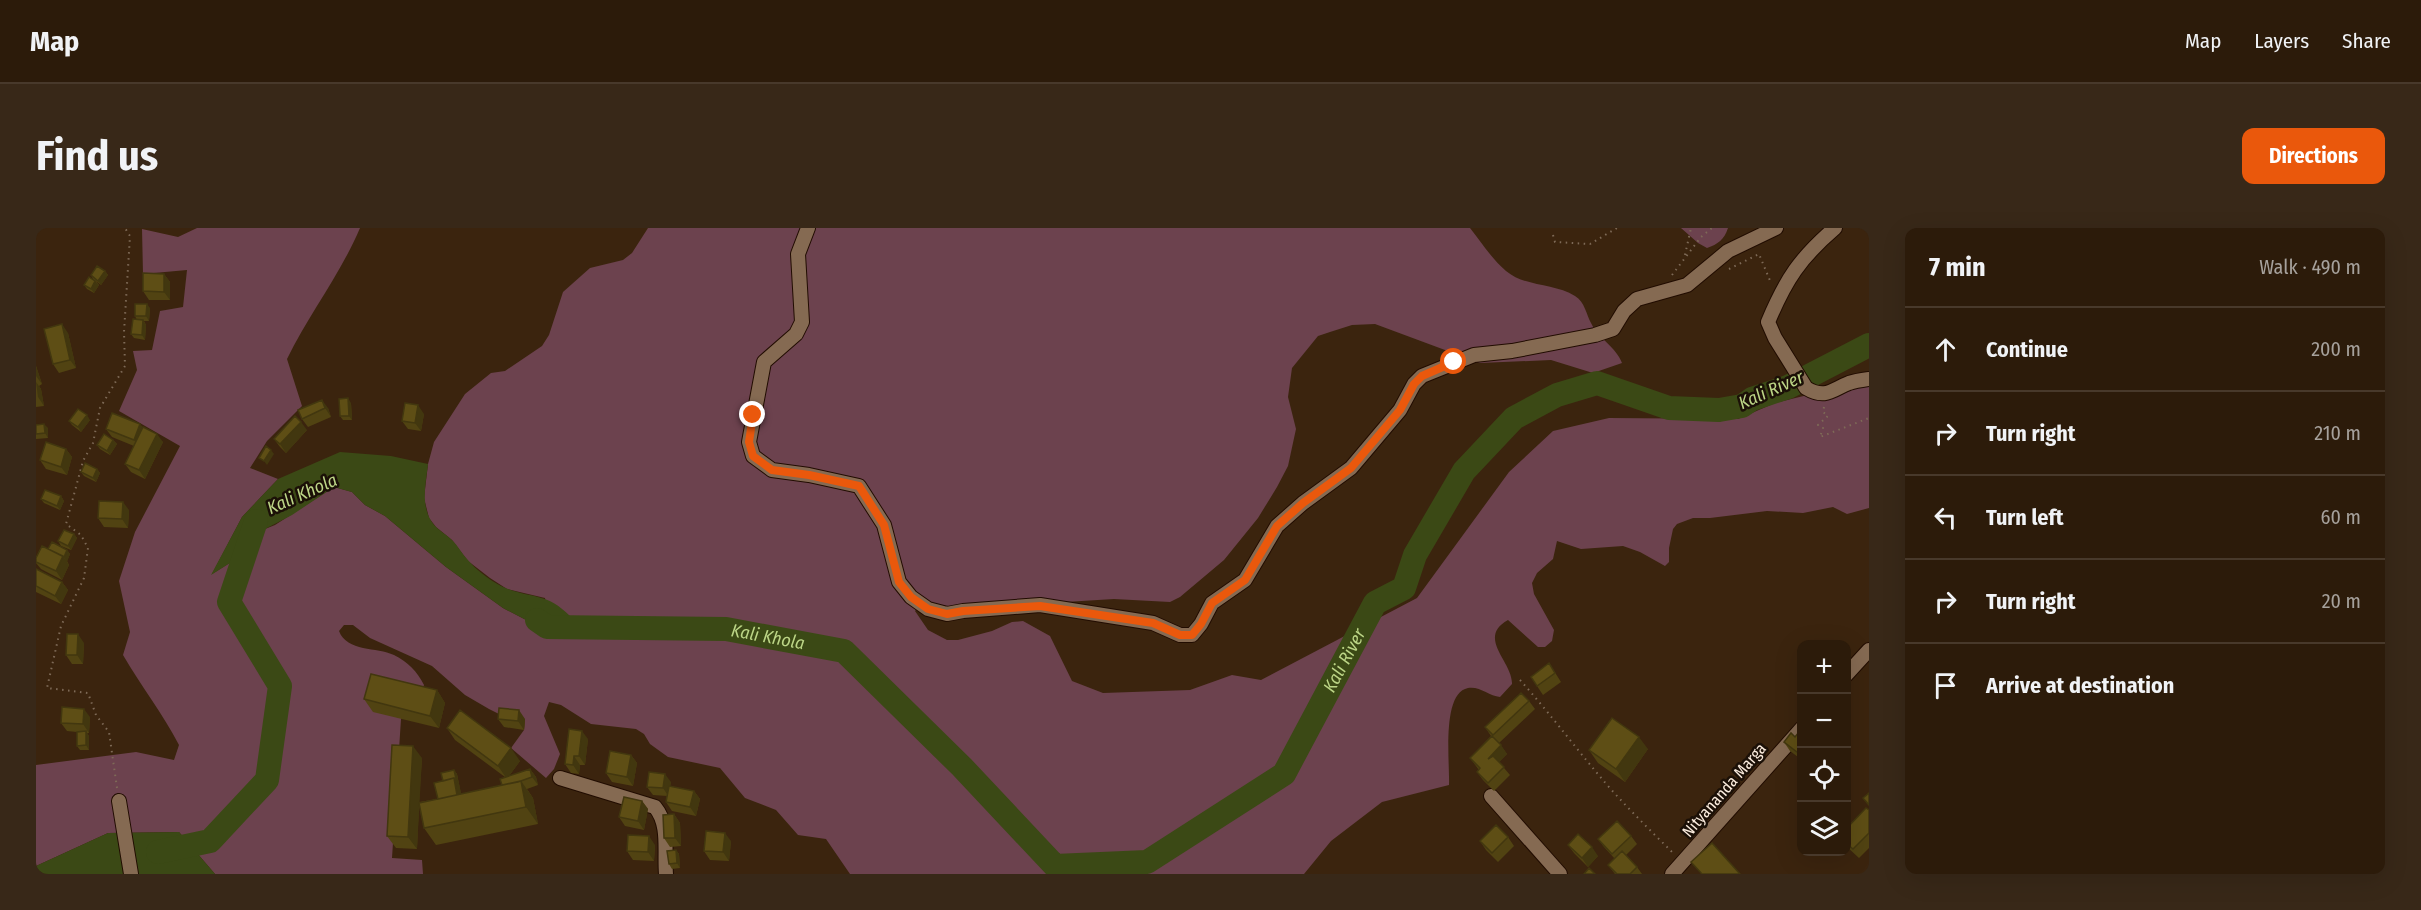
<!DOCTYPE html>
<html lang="en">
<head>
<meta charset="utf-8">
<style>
  :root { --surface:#2c1b0a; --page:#382818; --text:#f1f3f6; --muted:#a6a19c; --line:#48392b; --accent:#ea580c }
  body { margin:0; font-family:"Fira Sans Condensed",sans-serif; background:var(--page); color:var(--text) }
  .controls { position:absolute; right:18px; bottom:18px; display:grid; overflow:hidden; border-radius:12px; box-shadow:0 6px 24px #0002 }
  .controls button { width:54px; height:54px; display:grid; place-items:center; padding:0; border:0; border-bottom:2px solid var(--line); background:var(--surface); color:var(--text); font:30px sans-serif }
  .stop { position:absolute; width:18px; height:18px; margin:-14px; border:4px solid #ea580c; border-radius:50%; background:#fff }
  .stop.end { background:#ea580c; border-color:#fff; box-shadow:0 2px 6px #0008 }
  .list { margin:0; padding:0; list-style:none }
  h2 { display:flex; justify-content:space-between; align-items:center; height:78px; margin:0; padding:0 24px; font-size:26px }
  h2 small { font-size:20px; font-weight:400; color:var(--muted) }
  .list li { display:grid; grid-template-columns:39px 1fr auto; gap:18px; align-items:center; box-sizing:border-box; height:84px; padding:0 24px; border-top:2px solid var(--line) }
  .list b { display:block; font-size:22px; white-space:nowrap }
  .list em { font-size:20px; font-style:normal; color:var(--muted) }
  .icon { flex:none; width:33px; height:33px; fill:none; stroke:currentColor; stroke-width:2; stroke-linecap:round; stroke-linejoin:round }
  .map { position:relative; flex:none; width:1833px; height:646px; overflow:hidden; border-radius:12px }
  header { display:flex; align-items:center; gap:36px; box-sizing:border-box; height:84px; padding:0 30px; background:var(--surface); border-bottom:2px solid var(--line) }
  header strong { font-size:28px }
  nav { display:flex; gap:33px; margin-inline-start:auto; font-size:21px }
  .intro { display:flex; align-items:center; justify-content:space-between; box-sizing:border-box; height:144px; padding:0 36px }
  h1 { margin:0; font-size:42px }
  .button { padding:15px 27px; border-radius:12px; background:var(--accent); color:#fff; font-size:21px; font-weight:700 }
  main { display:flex; gap:36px; padding:0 36px }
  aside { flex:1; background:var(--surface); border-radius:12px; box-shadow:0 6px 24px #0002 }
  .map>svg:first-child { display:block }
  .green { fill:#6c424e }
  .water { fill:#3b4915 }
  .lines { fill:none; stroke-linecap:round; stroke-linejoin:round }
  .river { stroke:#3b4915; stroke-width:24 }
  .minor-casing { stroke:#210c00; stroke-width:16 }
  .path { stroke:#7e6a57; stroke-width:2; stroke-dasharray:1.5 4.5; stroke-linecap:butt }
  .minor { stroke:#856a52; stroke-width:14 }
  .wall { fill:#514312 }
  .shaded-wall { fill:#42370f }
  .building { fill:#5e4e15; stroke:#42370f; stroke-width:1.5 }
  .route { stroke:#ea580c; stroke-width:8 }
  .labels { text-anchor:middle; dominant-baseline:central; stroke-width:5; stroke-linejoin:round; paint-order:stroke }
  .street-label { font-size:16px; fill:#faebdd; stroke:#1b1007 }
  .water-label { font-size:18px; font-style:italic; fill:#bcd586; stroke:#1b1007 }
</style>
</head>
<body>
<header>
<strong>Map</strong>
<nav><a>Map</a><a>Layers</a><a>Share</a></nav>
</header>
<div class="intro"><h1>Find us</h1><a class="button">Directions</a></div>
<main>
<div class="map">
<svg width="1833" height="646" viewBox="0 0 1833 646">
  <rect width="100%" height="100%" fill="#3b240e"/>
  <path class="green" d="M161,0H324C304,47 273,86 251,131L266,178L231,213L214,240L242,251L206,289L176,346L216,321L229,301L239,297L298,259L316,264L329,277L349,288L410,339L467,380L515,405L509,370L471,361L454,350L432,333L416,312L400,299L393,290L388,270L392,236L398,214L429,166L455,145L469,143L506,118L513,107L527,64L554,40L587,32L596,25L612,0H1434C1445,14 1456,31 1470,43C1489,59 1518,55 1539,68C1549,74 1550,86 1555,95C1563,111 1580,119 1586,135L1557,145L1515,132L1444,135L1339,96L1316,97L1294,104L1282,108L1256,140L1252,169L1260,201L1252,238L1241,259L1222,290L1188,332L1144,369L1134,374L1078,371L1013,375L981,372L971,376L922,385L887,374L879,383L892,402L911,412H922L956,403L976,394L987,393L1014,408L1036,453L1067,465L1154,462L1196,447L1225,452L1381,370L1473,244L1517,203L1573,190L1702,191L1739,175L1784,164L1833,155V280L1811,286L1797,279L1767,285L1731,283L1674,290H1657L1641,296L1637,301L1633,320V334L1629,338L1604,324L1587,318L1545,321L1521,313L1517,331L1501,345L1496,355L1498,366L1518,402L1516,413L1509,419H1502L1472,392C1440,410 1477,434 1476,456L1464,469C1453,468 1444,458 1432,460C1405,465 1414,536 1413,557L1346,574L1295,613L1268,646H814L790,611L762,607L740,582L709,570L684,540L632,529L614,516L608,506L600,501L555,496L525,477L513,474L508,488L524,526L518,541L510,550L475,520L488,502L489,491L469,489L453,481L429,467L396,438L334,410L317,397H308L303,403C311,424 341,419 358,427C372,434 381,443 388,457L385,465L365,491L356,630L386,632L387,646H179L143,604L72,605L0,638V537L100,524L138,532L143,517C127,486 105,458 87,427L94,404L83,353L99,304L144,218L83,183L101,142L97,123L116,122L124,83L147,79L151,42L107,46L106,1L142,9Z
    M1645,0H1692C1688,12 1682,16 1671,20L1662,15Z"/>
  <path class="water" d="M304,224L355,228L392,236C390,254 385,274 394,291C399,301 409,305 417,313C422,318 426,326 431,331C440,342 458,356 472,361C499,371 511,365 534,388L531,407L515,405L467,380L410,339L349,288L329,277L316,264L298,259L256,287L229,301L216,321L175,347L206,289L242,251Z
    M143,604L179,646H0V638L72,605Z"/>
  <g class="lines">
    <g class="river">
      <path id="s1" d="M501,392L511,399L690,401L808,423L926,539L1019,638L1111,634L1248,546L1339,375L1368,360L1379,327L1428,243L1478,190L1521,167L1561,155L1633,180L1683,182L1706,178L1716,171L1752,159L1833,117"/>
      <path d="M122,624L174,613L231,552L244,458L193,374L220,293"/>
    </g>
    <g class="minor-casing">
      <path id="minor" d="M772,0L762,26L766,94L760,106L728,134L713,214L717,228L736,242L773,247L823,258L848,297L863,354L875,369L892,381L911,386L927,383L1004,377L1117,395L1144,407H1156L1165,396L1176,375L1209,352L1241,298L1267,275L1315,240L1364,182L1378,156L1386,148L1438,127L1476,123L1559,107L1577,101L1588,83L1601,71L1651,57L1692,23L1740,0
        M1799,0C1764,30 1750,51 1732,94L1739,110L1770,160C1790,172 1797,161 1813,155C1819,153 1826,152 1833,151
        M1810,447L1833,422
        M524,550L619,579C634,597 628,623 630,646
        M1455,568L1524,646
        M83,573L95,646
        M1636,646L1766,500"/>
    </g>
    <path class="path" d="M1517,7L1519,14L1554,16L1581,0
      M1649,27L1655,0
      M1693,41L1723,26L1735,55
      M1636,47L1665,9L1676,0
      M1788,179L1787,184L1792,188L1782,197L1787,200L1784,209L1833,190
      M1484,452C1511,482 1535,514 1561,545C1584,573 1611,599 1637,625
      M81,560L73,504L60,487L52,465L11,460L25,398L48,350L52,320L45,307L30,296L47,233L57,215L64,180L89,138L88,104L94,8L89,0"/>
    <use href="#minor" class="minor"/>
  </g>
  <path class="wall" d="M69,43L72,47L65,57L60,53L63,57L58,65L51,61L48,57L57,51L55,47Z
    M128,46L134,54V72H113L107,63Z
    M114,80L113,93H108L110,97L109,112L98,110L95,106L101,92L99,88Z
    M32,105L40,140L23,145L17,136Z
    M0,138L6,156L3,158L5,161L8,178L0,179Z
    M315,175L316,192H307L304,188Z
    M292,180L295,189L272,199L266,191L262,182Z
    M388,186L385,203L372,201L366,193Z
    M54,192L45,204L36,197L33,193Z
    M104,196L107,200L127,214L109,251L95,244L89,236L98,218L76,209L70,201Z
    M0,197L12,200V210L0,211Z
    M271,202L250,225L244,219L238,211Z
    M77,212L81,216L74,227L64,221L61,217Z
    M30,221L36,229L31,247L10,241L4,232Z
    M61,241L64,245L60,254L48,248L45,244Z
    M25,268L28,273L24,282L8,275L5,271Z
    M93,282L92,300L68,299L62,290Z
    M38,306L41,310L35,322L25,318L22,313Z
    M12,321L31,322L34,326L31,333L33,337L26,352L5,341L0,335V330Z
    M0,341L26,354L32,362L25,376L0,364Z
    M48,415L47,436H36L30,427Z
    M1513,435L1525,454L1507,467L1495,449Z
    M401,462L409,475L403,500L337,484L328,471Z
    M1493,473L1499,481L1463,515L1471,526L1463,534L1474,547L1458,563L1447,552L1441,544L1443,542L1434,530L1455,508L1449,499Z
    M54,489L53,505H51L53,508V522H44L41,518V504L31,503L25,495Z
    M462,491H489L488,502L468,499Z
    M411,500L484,533L473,548L494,541L500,549L502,557L491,561L497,570L502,596L400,617L388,600L383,577L381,621L360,620L351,608L386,530L383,574L402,571L407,553L418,542L421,546L425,566L466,557L469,549L419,512Z
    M1766,506V532L1754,523L1748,514Z
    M552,511L549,537H544L543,546L535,545L529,536Z
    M1612,521L1589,554L1562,535L1553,522Z
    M595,527L601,535L597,558L576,554L570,545Z
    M635,554L634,558L658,563L664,571L660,588L636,583L630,574L631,568L617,567L611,559Z
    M606,573L612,581L608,602L589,598L583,589Z
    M1833,582V620L1823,630L1810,618V601Z
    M638,586L644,595L645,618L634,619L628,610Z
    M1595,608L1601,616L1590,627L1601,639L1606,646H1579L1572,637L1579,631L1568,619L1562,611Z
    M1472,609L1478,618L1462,634L1450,622L1444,613Z
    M695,613L693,633L674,632L668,623Z
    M619,617L618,633L597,632L591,623Z
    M1532,617L1562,628L1552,639L1538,625Z
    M640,622L643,626L644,640L636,641L633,636Z"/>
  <path class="shaded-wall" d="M69,43L72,47L65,57L62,53Z
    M128,46L134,54V72L128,64Z
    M59,53L63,57L58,65L55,61Z
    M111,76L114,80L113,93L110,88Z
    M107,92L110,97L109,112L106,107Z
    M26,96L32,105L40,140L34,132Z
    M0,138L6,156L0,148Z
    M0,154L5,161L8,178L2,169Z
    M312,170L315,175L316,192L313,188Z
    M286,172L292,180L295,189L289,180Z
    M382,177L388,186L385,203L379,195Z
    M51,187L54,192L45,204L42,199Z
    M265,194L271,202L250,225L244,216Z
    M8,196L12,200V210L9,205Z
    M104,196L110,204L104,220L98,212Z
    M121,206L127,214L109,251L103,242Z
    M77,212L81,216L74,227L71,223Z
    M30,221L36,229L31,247L25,239Z
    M235,222L238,226L231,237L228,233Z
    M61,241L64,245L60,254L57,250Z
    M25,268L28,273L24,282L21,278Z
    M87,274L93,282L92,300L86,291Z
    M38,306L41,310L35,322L32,318Z
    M31,322L34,326L31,334L28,329Z
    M27,328L33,337L26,352L20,343Z
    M26,354L32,362L25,376L19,368Z
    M42,406L48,415L47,436L41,427Z
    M401,462L409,475L403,500L394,488Z
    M48,481L54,489L53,505L47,496Z
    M483,482L489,491L488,502L482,493Z
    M50,503L53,508V522L50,517Z
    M546,503L552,511L549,537L543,528Z
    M1603,509L1612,521L1589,554L1580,541Z
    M1465,517L1471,526L1458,540L1452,531Z
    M377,518L386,530L381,621L372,609Z
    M1766,518V531L1761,524Z
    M475,520L484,533L471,551L462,538Z
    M595,527L601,535L597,558L591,549Z
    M538,528L544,537L543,546L537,537Z
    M494,541L500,549L502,557L496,549Z
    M418,542L421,546L428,579L422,570L418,550Z
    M629,546L635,554L633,569L627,560Z
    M485,553L497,570L502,596L490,579Z
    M658,563L664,571L660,588L654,579Z
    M606,573L612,581L608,602L602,593Z
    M638,586L644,595L645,618L639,610Z
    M689,605L695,613L693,633L687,624Z
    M613,608L619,617L618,633L612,624Z
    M1556,619L1562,628L1552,639L1546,630Z
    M640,622L643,626L644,640L641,635Z"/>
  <path class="building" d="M61,38L69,43L62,53L55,47Z
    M107,45L128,46V64L107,63Z
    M53,49L59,53L55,61L48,57Z
    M99,76H111L110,88H99Z
    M97,91L107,92L106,107L95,106Z
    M26,96L34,132L17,136L8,101Z
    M312,170L313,188H304L303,171Z
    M286,172L289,180L266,191L262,182Z
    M369,175L382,177L379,195L366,193Z
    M42,181L51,187L42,199L33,193Z
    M76,185L104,196L98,212L70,201Z
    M259,188L265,194L244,216L238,211Z
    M8,196L9,205L0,206V197Z
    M107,199L121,206L103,242L89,236Z
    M68,206L77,212L71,223L61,217Z
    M10,214L30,221L25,239L4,232Z
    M230,218L235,222L228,233L223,230Z
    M49,235L61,241L57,250L45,244Z
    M9,262L25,268L21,278L5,271Z
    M63,273L87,274L86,291L62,290Z
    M28,302L38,306L32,318L22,313Z
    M16,314L31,322L28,329L12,321Z
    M6,318L27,328L20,343L0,334V330Z
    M0,341L26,354L19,368L0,358Z
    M31,406H42L41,427H30Z
    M1513,435L1519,445L1501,458L1495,449Z
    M335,446L401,462L394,488L328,471Z
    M1485,465L1493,473L1457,507L1449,499Z
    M26,479L48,481L47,496L25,495Z
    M463,480L483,482L482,493L462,491Z
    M424,482L475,520L462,538L411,500Z
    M1576,490L1603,509L1580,541L1553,522Z
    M533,501L546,503L543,528H538L537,537L529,536Z
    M50,503V517L41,518V504Z
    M1763,504L1766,506V518L1761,524L1748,514L1755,505L1759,509Z
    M1456,508L1465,517L1452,531L1457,528L1468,539L1452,555L1441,544L1444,540L1434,530Z
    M356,517L377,518L372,609L351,608Z
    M574,523L595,527L591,549L570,545Z
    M494,541L496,549L482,554L466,557L464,551Z
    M418,542L421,555L418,550L407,553L405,545Z
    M613,544L629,546L627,560L611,559Z
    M418,550L421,567L402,571L398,555Z
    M485,553L490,579L388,600L383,575Z
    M633,558L658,563L654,579L630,574Z
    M1833,565V577L1827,570Z
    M588,569L606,573L602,593L583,589Z
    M1830,580L1833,582V605L1817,621L1810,615V601Z
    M638,586L639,610H628L627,587Z
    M1581,593L1595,608L1576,626L1562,611Z
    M1460,597L1472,609L1456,625L1444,613Z
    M670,603L689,605L687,624L668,623Z
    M1542,606L1556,619L1546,630L1532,617Z
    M592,607L613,608L612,624L591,623Z
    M1676,615L1704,646H1666L1655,634Z
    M640,622L641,635L633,636L631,623Z
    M1586,623L1601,639L1594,646H1581L1572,637Z
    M1553,640L1559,646H1548Z"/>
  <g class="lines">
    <path class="route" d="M717,187L713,214L717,228L736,242L773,247L823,258L848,297L863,354L875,369L892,381L911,386L927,383L1004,378L1117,395L1144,407H1156L1165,396L1176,375L1209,352L1241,298L1267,275L1315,240L1364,182L1378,156L1386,148L1418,134"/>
  </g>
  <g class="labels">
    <g class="street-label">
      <text transform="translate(1688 562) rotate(-49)">Nityananda Marga</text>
    </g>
    <g class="water-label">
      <text transform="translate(1735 162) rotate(-24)">Kali River</text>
      <text transform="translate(266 266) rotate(-24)">Kali Khola</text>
      <text stroke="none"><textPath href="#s1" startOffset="234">Kali Khola</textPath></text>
      <text stroke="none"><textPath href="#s1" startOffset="996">Kali River</textPath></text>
    </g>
  </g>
</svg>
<div class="controls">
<button>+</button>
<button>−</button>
<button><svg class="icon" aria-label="locate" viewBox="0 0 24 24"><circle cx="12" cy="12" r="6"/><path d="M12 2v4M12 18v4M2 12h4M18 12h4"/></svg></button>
<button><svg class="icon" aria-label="layers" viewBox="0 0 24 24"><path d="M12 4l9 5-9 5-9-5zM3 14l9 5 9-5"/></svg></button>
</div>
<div class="stop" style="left:1418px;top:134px"></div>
<div class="stop end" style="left:717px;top:187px"></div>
</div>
<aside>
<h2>7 min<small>Walk · 490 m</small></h2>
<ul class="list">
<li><svg class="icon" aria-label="ahead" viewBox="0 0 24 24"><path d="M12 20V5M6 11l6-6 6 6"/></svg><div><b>Continue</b></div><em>200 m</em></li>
<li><svg class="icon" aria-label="right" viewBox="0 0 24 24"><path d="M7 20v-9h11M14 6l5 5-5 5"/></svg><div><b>Turn right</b></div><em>210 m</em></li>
<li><svg class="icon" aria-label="left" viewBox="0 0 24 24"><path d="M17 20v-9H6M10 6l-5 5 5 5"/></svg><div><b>Turn left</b></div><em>60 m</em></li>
<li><svg class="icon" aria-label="right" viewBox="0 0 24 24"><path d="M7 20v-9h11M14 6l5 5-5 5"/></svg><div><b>Turn right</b></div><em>20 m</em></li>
<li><svg class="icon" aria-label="arrive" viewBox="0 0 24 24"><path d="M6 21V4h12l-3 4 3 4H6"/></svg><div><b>Arrive at destination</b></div></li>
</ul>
</aside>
</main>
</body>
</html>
